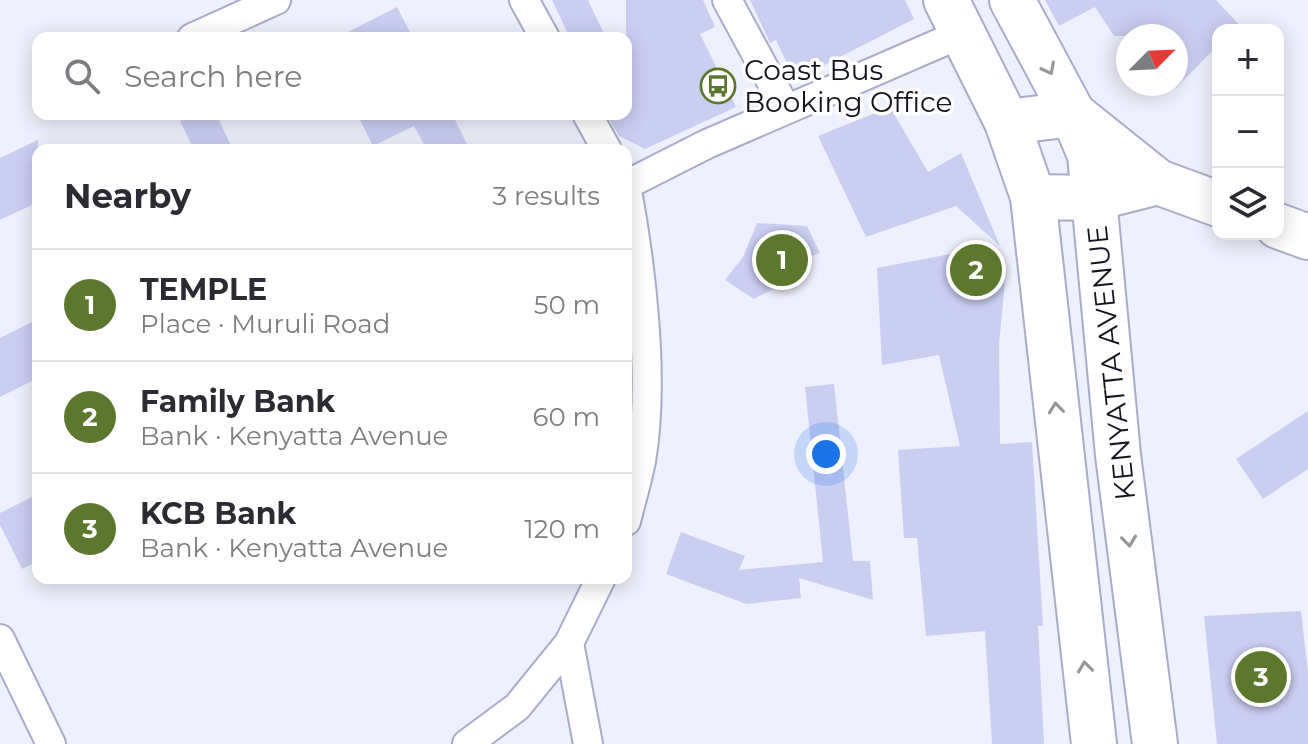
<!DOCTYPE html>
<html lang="en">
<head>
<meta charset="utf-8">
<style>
  :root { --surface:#fff; --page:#f7f7f7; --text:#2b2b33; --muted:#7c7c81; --line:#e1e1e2; --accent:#5b782e }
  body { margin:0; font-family:Montserrat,sans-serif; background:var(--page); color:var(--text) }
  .controls { position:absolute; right:24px; top:24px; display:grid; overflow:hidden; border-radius:16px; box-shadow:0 4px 20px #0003 }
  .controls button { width:72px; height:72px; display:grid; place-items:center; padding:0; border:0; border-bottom:2px solid var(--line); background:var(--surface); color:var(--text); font:40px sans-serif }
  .compass { position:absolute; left:1116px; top:24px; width:72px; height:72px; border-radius:50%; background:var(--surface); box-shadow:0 4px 20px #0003; rotate:66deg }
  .you { position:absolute; left:826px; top:454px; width:28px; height:28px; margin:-20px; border:6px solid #fff; border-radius:50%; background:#1a73e8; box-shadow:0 0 0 12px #1a73e833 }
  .badge { display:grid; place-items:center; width:52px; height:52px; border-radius:50%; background:var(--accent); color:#fff; font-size:26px; font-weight:700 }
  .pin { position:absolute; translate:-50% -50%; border:4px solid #fff; box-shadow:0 2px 8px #0006 }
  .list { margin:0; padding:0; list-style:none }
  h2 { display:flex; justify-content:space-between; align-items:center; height:104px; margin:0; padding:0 32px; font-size:34px }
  h2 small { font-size:26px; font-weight:400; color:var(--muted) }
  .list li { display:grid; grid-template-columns:52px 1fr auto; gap:24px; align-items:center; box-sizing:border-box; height:112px; padding:0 32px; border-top:2px solid var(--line) }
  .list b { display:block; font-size:30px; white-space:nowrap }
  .list p { margin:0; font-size:26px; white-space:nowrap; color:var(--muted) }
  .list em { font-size:26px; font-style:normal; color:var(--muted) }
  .icon { flex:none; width:44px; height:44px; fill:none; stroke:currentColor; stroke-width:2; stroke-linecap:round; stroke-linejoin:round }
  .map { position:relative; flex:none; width:1308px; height:744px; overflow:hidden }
  .search { position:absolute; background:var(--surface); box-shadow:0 4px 20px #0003; left:32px; top:32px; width:600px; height:88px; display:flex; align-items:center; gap:20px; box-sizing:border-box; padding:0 28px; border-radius:16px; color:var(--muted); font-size:30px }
  .panel { position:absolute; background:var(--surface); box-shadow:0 4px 20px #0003; left:32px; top:144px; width:600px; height:440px; border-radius:16px }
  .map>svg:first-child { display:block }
  .building { fill:#cacef1 }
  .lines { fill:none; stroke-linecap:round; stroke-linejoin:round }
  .minor-casing { stroke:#a8acc9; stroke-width:32 }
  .primary-casing { stroke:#a8acc9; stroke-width:48 }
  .trunk-casing { stroke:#a8acc9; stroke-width:48 }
  .minor { stroke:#fff; stroke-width:28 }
  .primary { stroke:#fff; stroke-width:44 }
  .trunk { stroke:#fff; stroke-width:44 }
  .oneway { stroke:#95959a }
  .labels { text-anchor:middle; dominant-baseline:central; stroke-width:7; stroke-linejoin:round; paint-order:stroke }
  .poi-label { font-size:28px; fill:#13141e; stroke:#fefefe; text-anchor:start }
  .street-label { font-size:28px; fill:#13141e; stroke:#fefefe }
</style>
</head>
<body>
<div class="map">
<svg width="1308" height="744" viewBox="0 0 1308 744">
  <rect width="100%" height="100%" fill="#eff0fd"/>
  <path class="building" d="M552,0H588L606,38H570Z
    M626,0H703L715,27L700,34L736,107L645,149L619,136L606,114H626Z
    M750,0H905L914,19L795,80L776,40L770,43Z
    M1045,0H1216L1244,30H1218V45L1176,88V36H1114L1095,7L1059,26Z
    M397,7L413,38H336Z
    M890,107L928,172L961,153L1000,246L956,206L866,237L818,136Z
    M194,114H216L233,150H194L180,121Z
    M357,114H452L470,150H427L414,126L373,146Z
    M38,140V202L0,220V158Z
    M757,223L807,226L820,253L786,265L790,280L754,299L725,280L743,257Z
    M961,252L1006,272L999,344L1000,444L1032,442L1043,626H1038L1044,744H992L985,631L926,636L917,538H904L898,450L960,446L939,355L882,365L877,268Z
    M38,319V378L0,397V338Z
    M834,384L853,561H870L873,600L799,578L801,598L746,604L666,574L681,532L745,556L739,570L823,562L805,387Z
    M1308,411V469L1263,499L1236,459Z
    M38,494V561L22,569L0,525V513Z
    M1301,611L1308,673V744H1217L1204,616Z"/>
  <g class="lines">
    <g class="minor-casing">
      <path id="minor" d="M524,0L545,38
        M727,0L786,109
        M192,38L276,0
        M587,114L607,150
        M626,521C631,501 637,481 641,461C655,380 641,265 626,185L707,144L963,33
        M0,639L51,744
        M569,643L588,744
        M467,744L517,707L569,643L601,578"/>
    </g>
    <g class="primary-casing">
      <path id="primary" d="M1007,122L1073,114L1158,182L1218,204
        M1033,197L1095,198L1158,182
        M1278,226L1308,237"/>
    </g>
    <g class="trunk-casing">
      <path id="trunk" d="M946,0L1007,122L1033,197L1094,744
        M1012,0L1073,114L1090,155L1118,455L1155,744"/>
    </g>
    <use href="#minor" class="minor"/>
    <use href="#primary" class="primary"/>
    <use href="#trunk" class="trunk"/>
  </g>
  <defs><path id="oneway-chevron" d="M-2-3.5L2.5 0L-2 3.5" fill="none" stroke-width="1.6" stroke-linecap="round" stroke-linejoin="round" transform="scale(2)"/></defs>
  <g class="oneway">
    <use href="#oneway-chevron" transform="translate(1049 69) rotate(62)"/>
    <use href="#oneway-chevron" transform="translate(1056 408) rotate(-96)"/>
    <use href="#oneway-chevron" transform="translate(1129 541) rotate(83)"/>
    <use href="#oneway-chevron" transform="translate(1085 667) rotate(-97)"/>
  </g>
  <defs>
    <g id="bus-ring" transform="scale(1.8)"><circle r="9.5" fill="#fefefe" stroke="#5b782e" stroke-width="1.5"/><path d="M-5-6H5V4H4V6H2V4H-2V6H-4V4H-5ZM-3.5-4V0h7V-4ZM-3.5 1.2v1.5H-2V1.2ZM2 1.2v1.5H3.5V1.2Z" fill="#5b782e"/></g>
  </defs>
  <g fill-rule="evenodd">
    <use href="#bus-ring" x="718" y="86"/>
  </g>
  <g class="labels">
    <g class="poi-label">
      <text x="744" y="70">Coast Bus<tspan x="744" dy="32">Booking Office</tspan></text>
    </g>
    <g class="street-label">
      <text transform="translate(1111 363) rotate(-96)">KENYATTA AVENUE</text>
    </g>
  </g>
</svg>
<div class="controls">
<button>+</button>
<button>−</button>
<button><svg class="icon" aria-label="layers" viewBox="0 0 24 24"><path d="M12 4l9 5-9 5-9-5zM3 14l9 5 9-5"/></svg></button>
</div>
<svg class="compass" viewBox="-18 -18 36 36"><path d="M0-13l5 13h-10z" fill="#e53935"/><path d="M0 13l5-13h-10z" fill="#7c7c81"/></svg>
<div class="you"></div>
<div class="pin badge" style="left:782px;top:260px">1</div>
<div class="pin badge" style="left:976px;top:270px">2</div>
<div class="pin badge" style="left:1261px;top:677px">3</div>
<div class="search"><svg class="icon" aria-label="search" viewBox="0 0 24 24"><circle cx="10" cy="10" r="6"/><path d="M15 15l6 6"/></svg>Search here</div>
<section class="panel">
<h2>Nearby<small>3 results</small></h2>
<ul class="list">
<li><span class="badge">1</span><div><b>TEMPLE</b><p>Place · Muruli Road</p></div><em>50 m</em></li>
<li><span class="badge">2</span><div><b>Family Bank</b><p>Bank · Kenyatta Avenue</p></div><em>60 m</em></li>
<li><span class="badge">3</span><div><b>KCB Bank</b><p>Bank · Kenyatta Avenue</p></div><em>120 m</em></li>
</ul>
</section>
</div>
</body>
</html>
